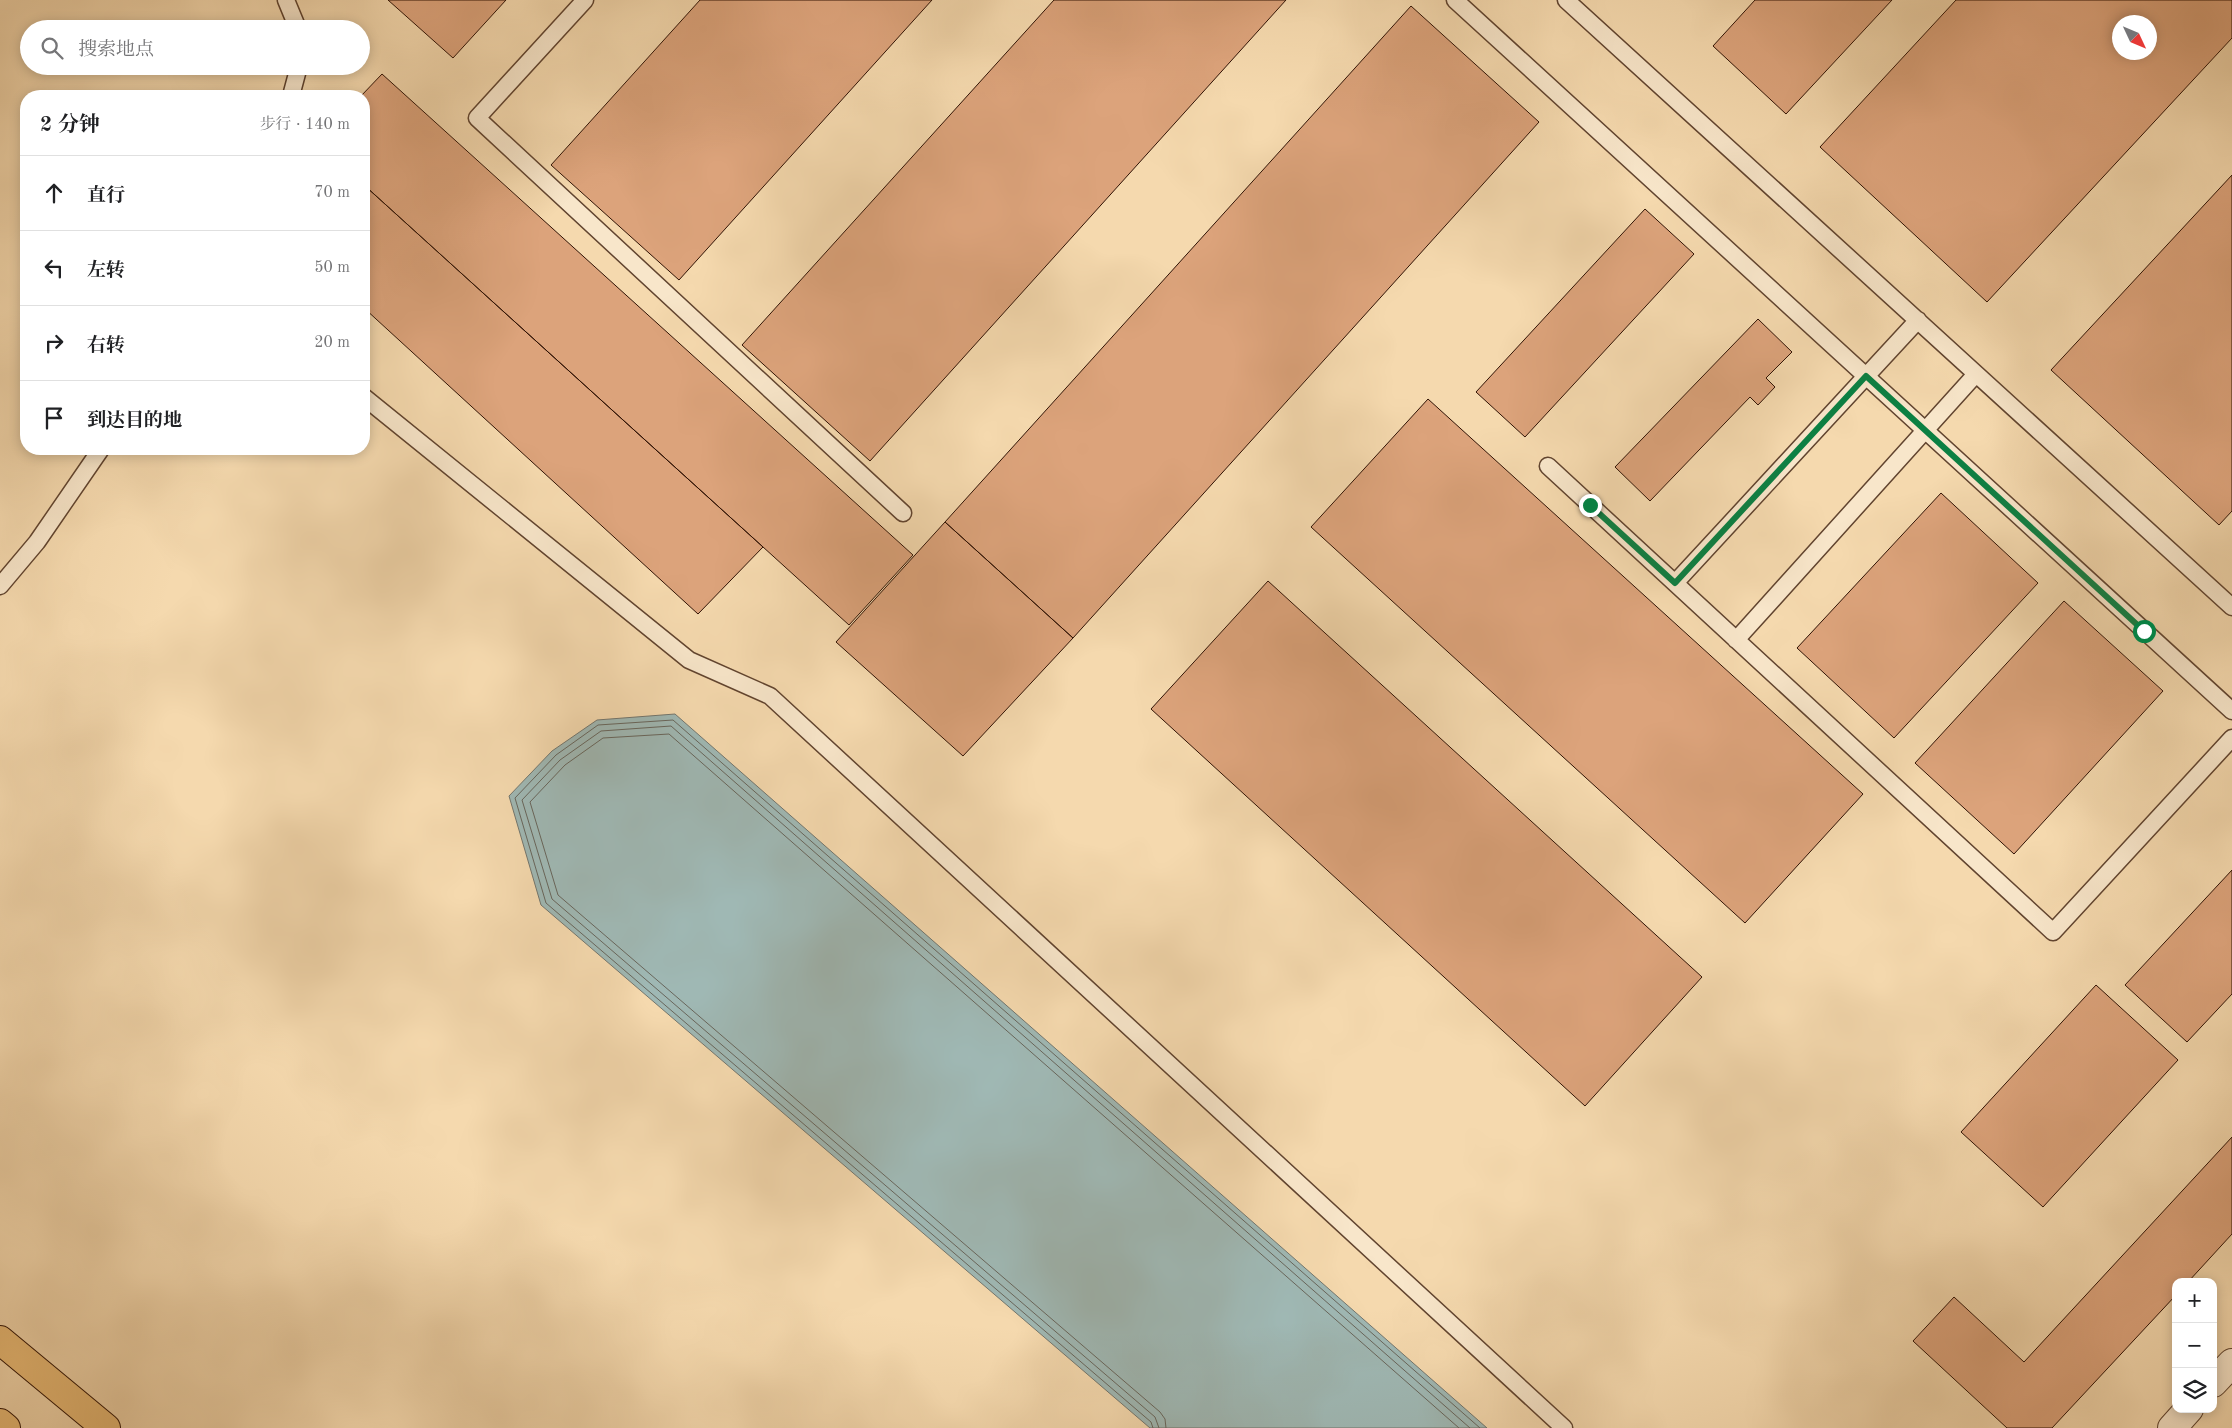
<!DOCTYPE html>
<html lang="zh">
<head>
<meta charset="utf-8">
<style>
  :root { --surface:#fff; --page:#f2f2f2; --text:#202124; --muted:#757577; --line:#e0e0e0 }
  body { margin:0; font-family:"Old Standard TT","Noto Serif SC",serif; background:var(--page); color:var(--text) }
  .controls { position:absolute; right:15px; bottom:15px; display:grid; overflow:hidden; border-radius:10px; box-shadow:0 2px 12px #0003 }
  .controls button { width:45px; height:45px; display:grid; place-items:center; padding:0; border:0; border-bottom:1px solid var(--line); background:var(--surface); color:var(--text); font:25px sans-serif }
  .compass { position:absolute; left:2112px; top:15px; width:45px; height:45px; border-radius:50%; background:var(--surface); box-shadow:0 2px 12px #0003; rotate:134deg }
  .stop { position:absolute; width:15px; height:15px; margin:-11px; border:4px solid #0b8043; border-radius:50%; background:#fff }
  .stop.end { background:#0b8043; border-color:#fff; box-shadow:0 1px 5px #0008 }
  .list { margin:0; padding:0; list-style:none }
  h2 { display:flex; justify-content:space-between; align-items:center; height:65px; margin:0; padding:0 20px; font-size:21px }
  h2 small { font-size:16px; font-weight:400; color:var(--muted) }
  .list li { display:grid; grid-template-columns:32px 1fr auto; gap:15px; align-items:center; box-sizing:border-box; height:75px; padding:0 20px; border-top:1px solid var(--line) }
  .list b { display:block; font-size:19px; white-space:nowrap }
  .list em { font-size:16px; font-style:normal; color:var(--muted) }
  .icon { flex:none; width:28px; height:28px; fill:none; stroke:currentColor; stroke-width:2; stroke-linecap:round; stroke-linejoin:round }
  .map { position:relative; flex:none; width:2232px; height:1428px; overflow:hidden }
  .search { position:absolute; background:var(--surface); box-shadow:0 2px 12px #0003; left:20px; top:20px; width:350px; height:55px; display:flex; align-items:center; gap:12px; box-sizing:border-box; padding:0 18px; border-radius:28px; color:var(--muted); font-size:19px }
  .panel { position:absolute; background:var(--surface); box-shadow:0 2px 12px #0003; left:20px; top:90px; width:350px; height:365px; border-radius:20px }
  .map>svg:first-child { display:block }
  .water { fill:#9fb8b4; stroke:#73766e }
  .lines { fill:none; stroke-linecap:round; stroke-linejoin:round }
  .shore { stroke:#68665c; stroke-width:1 }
  .building { fill:#dca37b; stroke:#301305; fill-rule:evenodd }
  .service-casing { stroke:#61442f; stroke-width:19 }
  .tertiary-casing { stroke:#61442f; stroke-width:30 }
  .trunk-casing { stroke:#301305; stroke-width:30 }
  .service { stroke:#f8e6ca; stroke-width:16 }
  .tertiary { stroke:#f8e6ca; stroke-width:28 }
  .trunk { stroke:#eabc77; stroke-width:28 }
  .route { stroke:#0b8043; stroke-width:6 }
</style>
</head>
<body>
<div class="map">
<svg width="2232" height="1428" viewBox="0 0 2232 1428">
  <rect width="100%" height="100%" fill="#f5d9ae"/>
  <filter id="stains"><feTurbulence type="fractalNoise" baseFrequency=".004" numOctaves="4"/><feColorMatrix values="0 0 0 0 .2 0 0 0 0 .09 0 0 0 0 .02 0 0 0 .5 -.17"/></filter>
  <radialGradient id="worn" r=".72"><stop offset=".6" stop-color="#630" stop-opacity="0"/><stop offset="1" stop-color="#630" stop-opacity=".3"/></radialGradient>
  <path class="water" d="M675,714L1487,1428H1150L541,905L509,796L552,751L597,720Z"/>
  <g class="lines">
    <path class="shore" d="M1153,1428L1151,1422L546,903L515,798L556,755L598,725L673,720L1480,1428
      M1159,1428L1155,1417L552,899L522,800L560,760L601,731L671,726L1470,1428
      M1166,1428L1165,1419L1160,1412L558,895L530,802L565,765L603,738L669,734L1459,1428"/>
  </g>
  <path class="building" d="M388,0H506L453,58Z
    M700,0H932L679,280L551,165Z
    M1054,0H1286L870,461L742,345Z
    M1755,0H1892L1786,114L1713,46Z
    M1956,0H2232V38L1987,302L1820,147ZM2120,22H2150V52H2120Z
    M1411,6L1539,122L1073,638L945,522Z
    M382,74L913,555L849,625L364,185V96H361Z
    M2232,175V511L2219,525L2051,370Z
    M364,185L763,547L698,614L364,308Z
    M1645,209L1694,254L1525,437L1476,392Z
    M1758,319L1792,352L1766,378L1775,387L1758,405L1750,397L1650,501L1615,467Z
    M1428,399L1863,794L1745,923L1311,527Z
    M1941,493L2038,583L1894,738L1797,648Z
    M945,522L1073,638L963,756L836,642Z
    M1268,581L1702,977L1585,1106L1151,709Z
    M2064,601L2163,691L2014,854L1915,763Z
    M2232,870V994L2187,1042L2125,985Z
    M2096,985L2178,1060L2043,1207L1961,1132Z
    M2232,1137V1234L2188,1282H2176V1295L2052,1428H2007L1913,1341L1954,1297L2024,1362Z"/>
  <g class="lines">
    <g class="service-casing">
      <path id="service" d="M286,0L298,29
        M585,0L477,118L903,513
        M1455,0L2232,711
        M1566,0L2232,607
        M291,96L299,66
        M364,397L689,660L770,696L1564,1428
        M1548,466L2053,932L2232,738
        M1675,583L1918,320
        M0,586L37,542L101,449
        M1736,640L1976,374"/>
    </g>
    <g class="tertiary-casing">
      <path id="tertiary" d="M2213,1383L2232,1363
        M2172,1428L2189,1409"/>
    </g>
    <g class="trunk-casing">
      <path id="trunk" d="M0,1340L106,1428
        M0,1423L6,1428"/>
    </g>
    <use href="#service" class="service"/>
    <use href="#tertiary" class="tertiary"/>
    <use href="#trunk" class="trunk"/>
  </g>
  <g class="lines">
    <path class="route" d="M1590,505L1675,583L1866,376L2144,631"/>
  </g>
  <rect width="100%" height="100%" filter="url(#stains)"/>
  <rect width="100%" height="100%" fill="url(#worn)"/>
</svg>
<div class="controls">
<button>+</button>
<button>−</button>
<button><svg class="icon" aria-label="layers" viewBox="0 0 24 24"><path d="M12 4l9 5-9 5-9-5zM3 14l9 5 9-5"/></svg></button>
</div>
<svg class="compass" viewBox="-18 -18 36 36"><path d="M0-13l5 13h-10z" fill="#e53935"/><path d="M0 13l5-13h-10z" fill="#757577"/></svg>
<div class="stop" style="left:2144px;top:631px"></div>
<div class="stop end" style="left:1590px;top:505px"></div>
<div class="search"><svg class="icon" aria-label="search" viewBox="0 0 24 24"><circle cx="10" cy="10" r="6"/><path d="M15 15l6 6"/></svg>搜索地点</div>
<section class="panel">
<h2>2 分钟<small>步行 · 140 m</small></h2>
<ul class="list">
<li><svg class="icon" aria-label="ahead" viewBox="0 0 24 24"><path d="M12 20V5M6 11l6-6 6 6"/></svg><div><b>直行</b></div><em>70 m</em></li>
<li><svg class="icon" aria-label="left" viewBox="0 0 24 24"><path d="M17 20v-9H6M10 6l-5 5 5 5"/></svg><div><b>左转</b></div><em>50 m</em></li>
<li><svg class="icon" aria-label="right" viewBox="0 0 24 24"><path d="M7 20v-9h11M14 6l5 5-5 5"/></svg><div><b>右转</b></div><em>20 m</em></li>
<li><svg class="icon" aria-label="arrive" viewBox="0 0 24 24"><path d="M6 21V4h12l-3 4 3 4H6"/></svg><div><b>到达目的地</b></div></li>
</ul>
</section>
</div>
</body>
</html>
